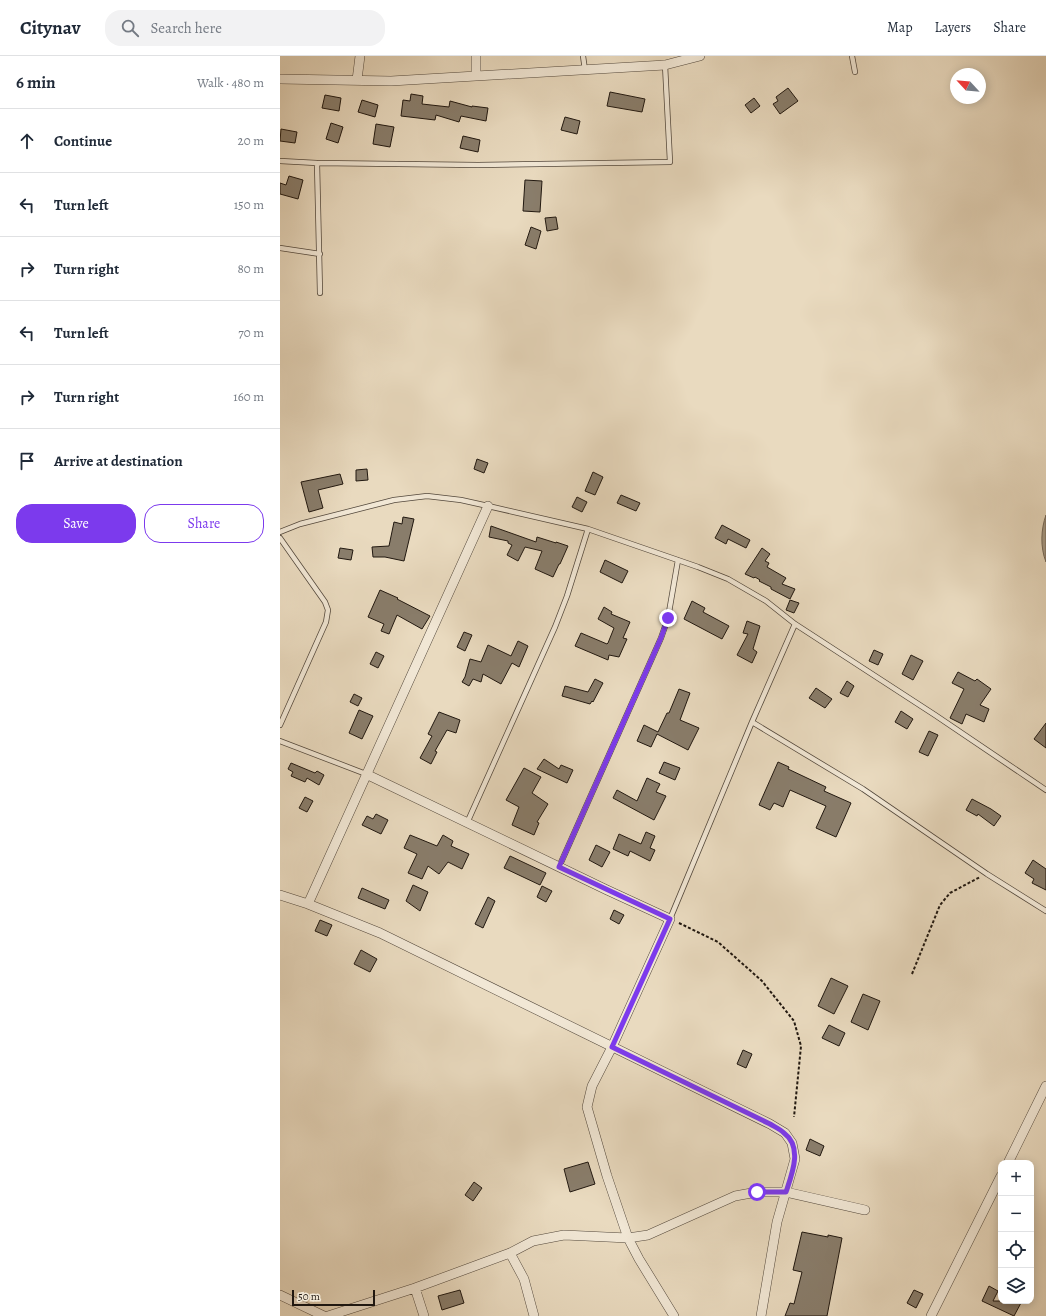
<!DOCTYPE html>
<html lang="en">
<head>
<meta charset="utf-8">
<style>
  :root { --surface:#fff; --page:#f2f2f3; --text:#1f2937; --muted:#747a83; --line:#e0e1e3; --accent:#7c3aed }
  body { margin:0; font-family:Alegreya,serif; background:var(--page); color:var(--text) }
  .controls { position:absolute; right:12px; bottom:12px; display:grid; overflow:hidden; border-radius:8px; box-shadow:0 2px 10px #0003 }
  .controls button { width:36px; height:36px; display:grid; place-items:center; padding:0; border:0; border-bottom:1px solid var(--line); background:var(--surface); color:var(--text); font:20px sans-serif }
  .compass { position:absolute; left:670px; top:12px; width:36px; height:36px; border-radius:50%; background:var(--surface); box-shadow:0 2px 10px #0003; rotate:296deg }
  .scale { position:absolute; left:12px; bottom:10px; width:83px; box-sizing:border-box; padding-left:4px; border:2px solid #211810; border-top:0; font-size:11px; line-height:14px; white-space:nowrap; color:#211810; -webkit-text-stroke:3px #f1e7d5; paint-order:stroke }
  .stop { position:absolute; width:12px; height:12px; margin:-9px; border:3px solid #7c3aed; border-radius:50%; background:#fff }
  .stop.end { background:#7c3aed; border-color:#fff; box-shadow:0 1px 4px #0008 }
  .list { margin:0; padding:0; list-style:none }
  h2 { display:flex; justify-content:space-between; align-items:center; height:52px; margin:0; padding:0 16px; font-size:17px }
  h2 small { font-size:13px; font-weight:400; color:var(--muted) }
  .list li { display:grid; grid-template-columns:26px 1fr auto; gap:12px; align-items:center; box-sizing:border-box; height:64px; padding:0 16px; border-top:1px solid var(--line) }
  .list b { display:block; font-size:15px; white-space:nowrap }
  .list em { font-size:13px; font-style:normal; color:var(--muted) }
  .actions { display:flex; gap:8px; padding:12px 16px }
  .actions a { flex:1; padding:9px 0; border:1px solid var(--accent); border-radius:16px; text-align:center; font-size:14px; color:var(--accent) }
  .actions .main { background:var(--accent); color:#fff }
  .icon { flex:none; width:22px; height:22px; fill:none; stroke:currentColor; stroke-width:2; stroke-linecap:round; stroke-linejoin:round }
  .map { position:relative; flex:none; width:766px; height:1260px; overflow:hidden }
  header { display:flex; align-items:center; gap:24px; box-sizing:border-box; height:56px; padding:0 20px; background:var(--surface); border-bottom:1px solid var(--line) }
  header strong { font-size:19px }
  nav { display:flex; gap:22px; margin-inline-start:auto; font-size:14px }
  .search { width:280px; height:36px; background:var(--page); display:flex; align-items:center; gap:10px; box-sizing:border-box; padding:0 14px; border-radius:16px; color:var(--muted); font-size:15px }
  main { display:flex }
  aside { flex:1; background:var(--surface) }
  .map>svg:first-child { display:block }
  .water { fill:#a59884; stroke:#706556 }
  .building { fill:#897d6b; stroke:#211810 }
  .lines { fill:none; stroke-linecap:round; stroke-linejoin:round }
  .lane-casing { stroke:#53483c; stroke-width:6 }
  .street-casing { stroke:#53483c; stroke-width:10 }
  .path { stroke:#211810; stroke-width:2; stroke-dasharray:3 2; stroke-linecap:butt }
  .lane { stroke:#f1e7d5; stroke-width:4.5 }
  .street { stroke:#f1e7d5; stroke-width:9 }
  .route { stroke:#7c3aed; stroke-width:5 }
</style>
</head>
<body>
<header>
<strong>Citynav</strong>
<div class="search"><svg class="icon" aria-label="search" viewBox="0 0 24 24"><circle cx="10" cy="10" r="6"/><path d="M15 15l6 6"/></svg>Search here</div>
<nav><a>Map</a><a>Layers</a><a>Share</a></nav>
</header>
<main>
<aside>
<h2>6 min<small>Walk · 480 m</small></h2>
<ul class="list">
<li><svg class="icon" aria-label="ahead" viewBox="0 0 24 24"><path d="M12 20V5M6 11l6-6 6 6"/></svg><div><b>Continue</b></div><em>20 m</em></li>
<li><svg class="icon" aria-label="left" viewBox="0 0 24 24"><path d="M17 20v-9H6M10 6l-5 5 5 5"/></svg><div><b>Turn left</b></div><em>150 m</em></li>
<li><svg class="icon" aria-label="right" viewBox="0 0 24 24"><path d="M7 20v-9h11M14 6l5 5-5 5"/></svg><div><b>Turn right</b></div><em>80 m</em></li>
<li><svg class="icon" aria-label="left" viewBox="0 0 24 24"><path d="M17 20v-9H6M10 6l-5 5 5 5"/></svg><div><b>Turn left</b></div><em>70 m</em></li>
<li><svg class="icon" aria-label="right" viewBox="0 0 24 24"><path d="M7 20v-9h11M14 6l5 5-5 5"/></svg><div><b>Turn right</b></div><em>160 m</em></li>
<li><svg class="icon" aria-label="arrive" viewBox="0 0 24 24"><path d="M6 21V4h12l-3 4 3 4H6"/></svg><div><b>Arrive at destination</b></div></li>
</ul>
<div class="actions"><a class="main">Save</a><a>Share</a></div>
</aside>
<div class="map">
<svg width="766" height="1260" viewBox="0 0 766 1260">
  <rect width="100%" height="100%" fill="#e9dabf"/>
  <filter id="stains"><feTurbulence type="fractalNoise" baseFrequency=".005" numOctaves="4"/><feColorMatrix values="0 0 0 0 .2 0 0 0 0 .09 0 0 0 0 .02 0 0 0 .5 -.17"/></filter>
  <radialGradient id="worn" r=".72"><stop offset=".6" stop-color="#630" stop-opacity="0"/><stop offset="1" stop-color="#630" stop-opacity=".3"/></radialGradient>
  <path class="water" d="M766,459V506C760,491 761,473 766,459Z"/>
  <path class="building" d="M508,32L518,45L500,58L493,48L498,45L496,41Z
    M330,36L365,43L362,56L327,50Z
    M131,38L143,40L142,48L169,51L170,45L192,51V50L208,52L206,65L181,60L179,66L156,59L155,64L121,60L123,44L130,45Z
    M45,39L61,42L59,55L42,52Z
    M474,42L480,50L471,57L465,49Z
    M82,44L98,49L95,61L78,56Z
    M285,61L300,65L297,78L281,74Z
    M51,67L63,71L58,87L46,83Z
    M96,68L114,71L110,91L93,88Z
    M1,73L17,76L15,87L0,85Z
    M183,80L200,84L198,96L180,92Z
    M9,120L23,124L18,143L0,138V127L6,129Z
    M245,124L262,125L260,156L243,155Z
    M276,161L278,173L267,175L265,162Z
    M251,171L261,175L256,193L245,189Z
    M197,403L208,407L204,417L194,413Z
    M87,413L88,424L76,425V414Z
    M313,416L323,421L315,439L305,435Z
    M60,418L63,428L38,434L43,452L29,456L21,426Z
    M341,439L360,447L356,455L337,447Z
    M297,441L307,446L302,456L292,451Z
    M123,461L134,463L124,505L105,501H93L92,491L109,490L114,466L122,468Z
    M442,469L470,484L466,492L448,483L446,488L435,482Z
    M211,470L256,486L257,481L276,487V486L288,490L280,508H279L273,521L255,513L262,495L245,491L238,505L227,499L232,489L228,487V485L209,481Z
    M60,492L73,494L71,504L58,502Z
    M482,492L490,498L485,505L489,507L487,511L506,522L502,528L515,533L510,543L491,533V531L479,525L480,524L475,521L474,522L465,518Z
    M325,504L348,515L342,527L320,516Z
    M100,534L118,542L117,543L150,560L142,573L117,559L109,578L101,575L104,568L88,561Z
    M510,544L519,547L514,557L506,554Z
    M412,545L425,552L423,556L449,570L442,583L404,563Z
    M324,551L332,556L331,558L350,566L343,582L347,583L339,601L329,599L328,604L295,590L301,577L327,588L328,587L334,572L318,563Z
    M467,565L480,570L473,593L477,596L472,607L457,599L468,578L463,577Z
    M184,576L192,579L185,595L177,591Z
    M238,585L248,590L239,611L232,607L221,628L203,618L201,626L193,623L189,630L182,626L185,621L190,603L201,606L208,589L231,600Z
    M594,594L603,598L598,609L589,605Z
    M96,596L104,600L98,612L90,608Z
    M631,599L643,605L633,624L622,618Z
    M678,616L695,625L697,623L711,633L700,649L709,653L704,666L686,658L682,668L670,662L684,633L672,627Z
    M315,623L323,627L313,646L312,645L310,648L282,640L285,630L308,636Z
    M567,625L574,630L568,641L560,637Z
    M536,632L552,643L545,652L529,642Z
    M399,633L410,637L400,664L419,672L408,694L377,678L371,691L357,685L364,669L378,676L387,657H389Z
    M74,638L82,642L78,650L70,646Z
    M79,654L93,660L82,683L69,677Z
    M621,655L633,663L627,673L615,666Z
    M159,656L180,664L176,677L167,674L155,695L157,696L151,708L140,702L152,680L148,678Z
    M766,667V692L754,683Z
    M649,675L658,679L648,700L639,696Z
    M264,703L279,713L281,709L293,714L287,727L257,713Z
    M384,706L400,712L395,724L379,717Z
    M498,706L509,711L508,713L546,731L544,735L571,747L556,781L536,772L546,750L510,734L503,751L494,747L490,754L479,749Z
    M11,707L35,717L37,715L44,719L39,729L27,722L25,726L11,720L13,716L8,713Z
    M244,712L261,721L252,737L268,748L257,766L259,767L254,779L232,769L239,751L226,744Z
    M367,722L380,728L376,736L386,740L374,764L333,742L337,734L357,745Z
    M25,741L33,745L27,756L19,752Z
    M692,743L711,753L721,760L714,770L698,758L697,760L686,754Z
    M96,758L108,764L101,778L82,769L87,760L93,763Z
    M366,776L375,780L370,792L375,794L370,805L350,795L348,800L333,793L339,778L361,788Z
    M130,779L157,790L163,779L173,785L171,790L189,798L182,813L168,806L159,818L148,810L142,823L128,817L137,798L124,792Z
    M316,789L330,796L322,811L309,804Z
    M230,800L266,817L260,829L224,812Z
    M753,804L766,813V834L752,827L754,823L745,817Z
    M133,829L148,836L140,855L126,845Z
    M262,830L272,835L266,846L257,841Z
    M82,832L109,844L105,853L78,842Z
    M208,841L215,845L203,872L195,868Z
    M334,854L344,859L339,868L330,863Z
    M40,864L52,869L47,880L35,875Z
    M81,894L97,903L90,916L74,908Z
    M551,922L568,930L554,958L538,950Z
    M583,938L600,945L588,974L571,966Z
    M549,969L565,977L559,990L542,982Z
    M463,994L472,998L466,1012L457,1008Z
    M530,1083L544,1090L540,1100L526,1094Z
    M308,1106L315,1128L290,1136L284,1113Z
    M194,1126L202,1132L193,1145L185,1139Z
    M522,1176L548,1181V1179L562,1182L547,1260H505L510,1247L514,1248L522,1216L513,1214Z
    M709,1230L718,1235L713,1245H742L734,1260L702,1245Z
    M180,1234L184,1247L162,1254L158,1240Z
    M634,1234L643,1238L636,1252L627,1247Z"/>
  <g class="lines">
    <g class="lane-casing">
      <path id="lane" d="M303,0L305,14
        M572,0L575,16
        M0,105L37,107L198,109L390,106L385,9
        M37,107L40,237
        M0,192L40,198
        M0,476L20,468L114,444L147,440L181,444L208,450L308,473L418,511L448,523L486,545L515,568L655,659L766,734
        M0,482L45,546L48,554L46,566L0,669
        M472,666L583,733L707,818L766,855
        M0,685L86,718
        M187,767L275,571L287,540L308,473
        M279,811L381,582L388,562L398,504
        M390,863L472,666L515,568"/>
    </g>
    <g class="street-casing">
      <path id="street" d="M196,0V20
        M0,23L111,25L385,9L420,0
        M77,24L80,0
        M86,718L327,834L390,863L332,991L312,1030L307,1051L327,1120L348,1182L359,1203L394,1260
        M0,839L28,848L100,877L490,1068L505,1077L512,1087L515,1103L497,1166L481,1260
        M28,848L208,450
        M728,1107L766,1030
        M230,1197L244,1223L254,1260
        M135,1232L144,1260
        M0,1239L44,1260
        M48,1260L135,1232L230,1197L253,1185L284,1179L348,1182L368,1179L455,1140L477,1136H506L585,1154
        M651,1260L721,1120"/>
    </g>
    <path class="path" d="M399,867L438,886L482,925L514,965L521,990L514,1061
      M632,918L660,849L670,837L700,821"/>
    <use href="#lane" class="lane"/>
    <use href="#street" class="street"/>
  </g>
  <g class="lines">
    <path class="route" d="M388,562L381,582L279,811L390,863L332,991L490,1068C495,1071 500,1073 504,1077C523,1091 512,1118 506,1136H477"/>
  </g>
  <rect width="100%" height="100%" filter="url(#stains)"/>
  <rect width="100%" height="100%" fill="url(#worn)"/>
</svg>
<div class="controls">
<button>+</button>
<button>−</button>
<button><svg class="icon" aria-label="locate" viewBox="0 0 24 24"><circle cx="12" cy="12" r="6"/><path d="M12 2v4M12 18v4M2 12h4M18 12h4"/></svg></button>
<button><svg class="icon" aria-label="layers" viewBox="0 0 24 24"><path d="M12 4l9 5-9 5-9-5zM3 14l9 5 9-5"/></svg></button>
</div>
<svg class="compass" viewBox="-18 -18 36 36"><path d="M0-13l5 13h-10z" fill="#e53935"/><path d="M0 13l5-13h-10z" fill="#747a83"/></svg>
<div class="scale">50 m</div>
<div class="stop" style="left:477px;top:1136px"></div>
<div class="stop end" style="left:388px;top:562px"></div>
</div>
</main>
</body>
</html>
